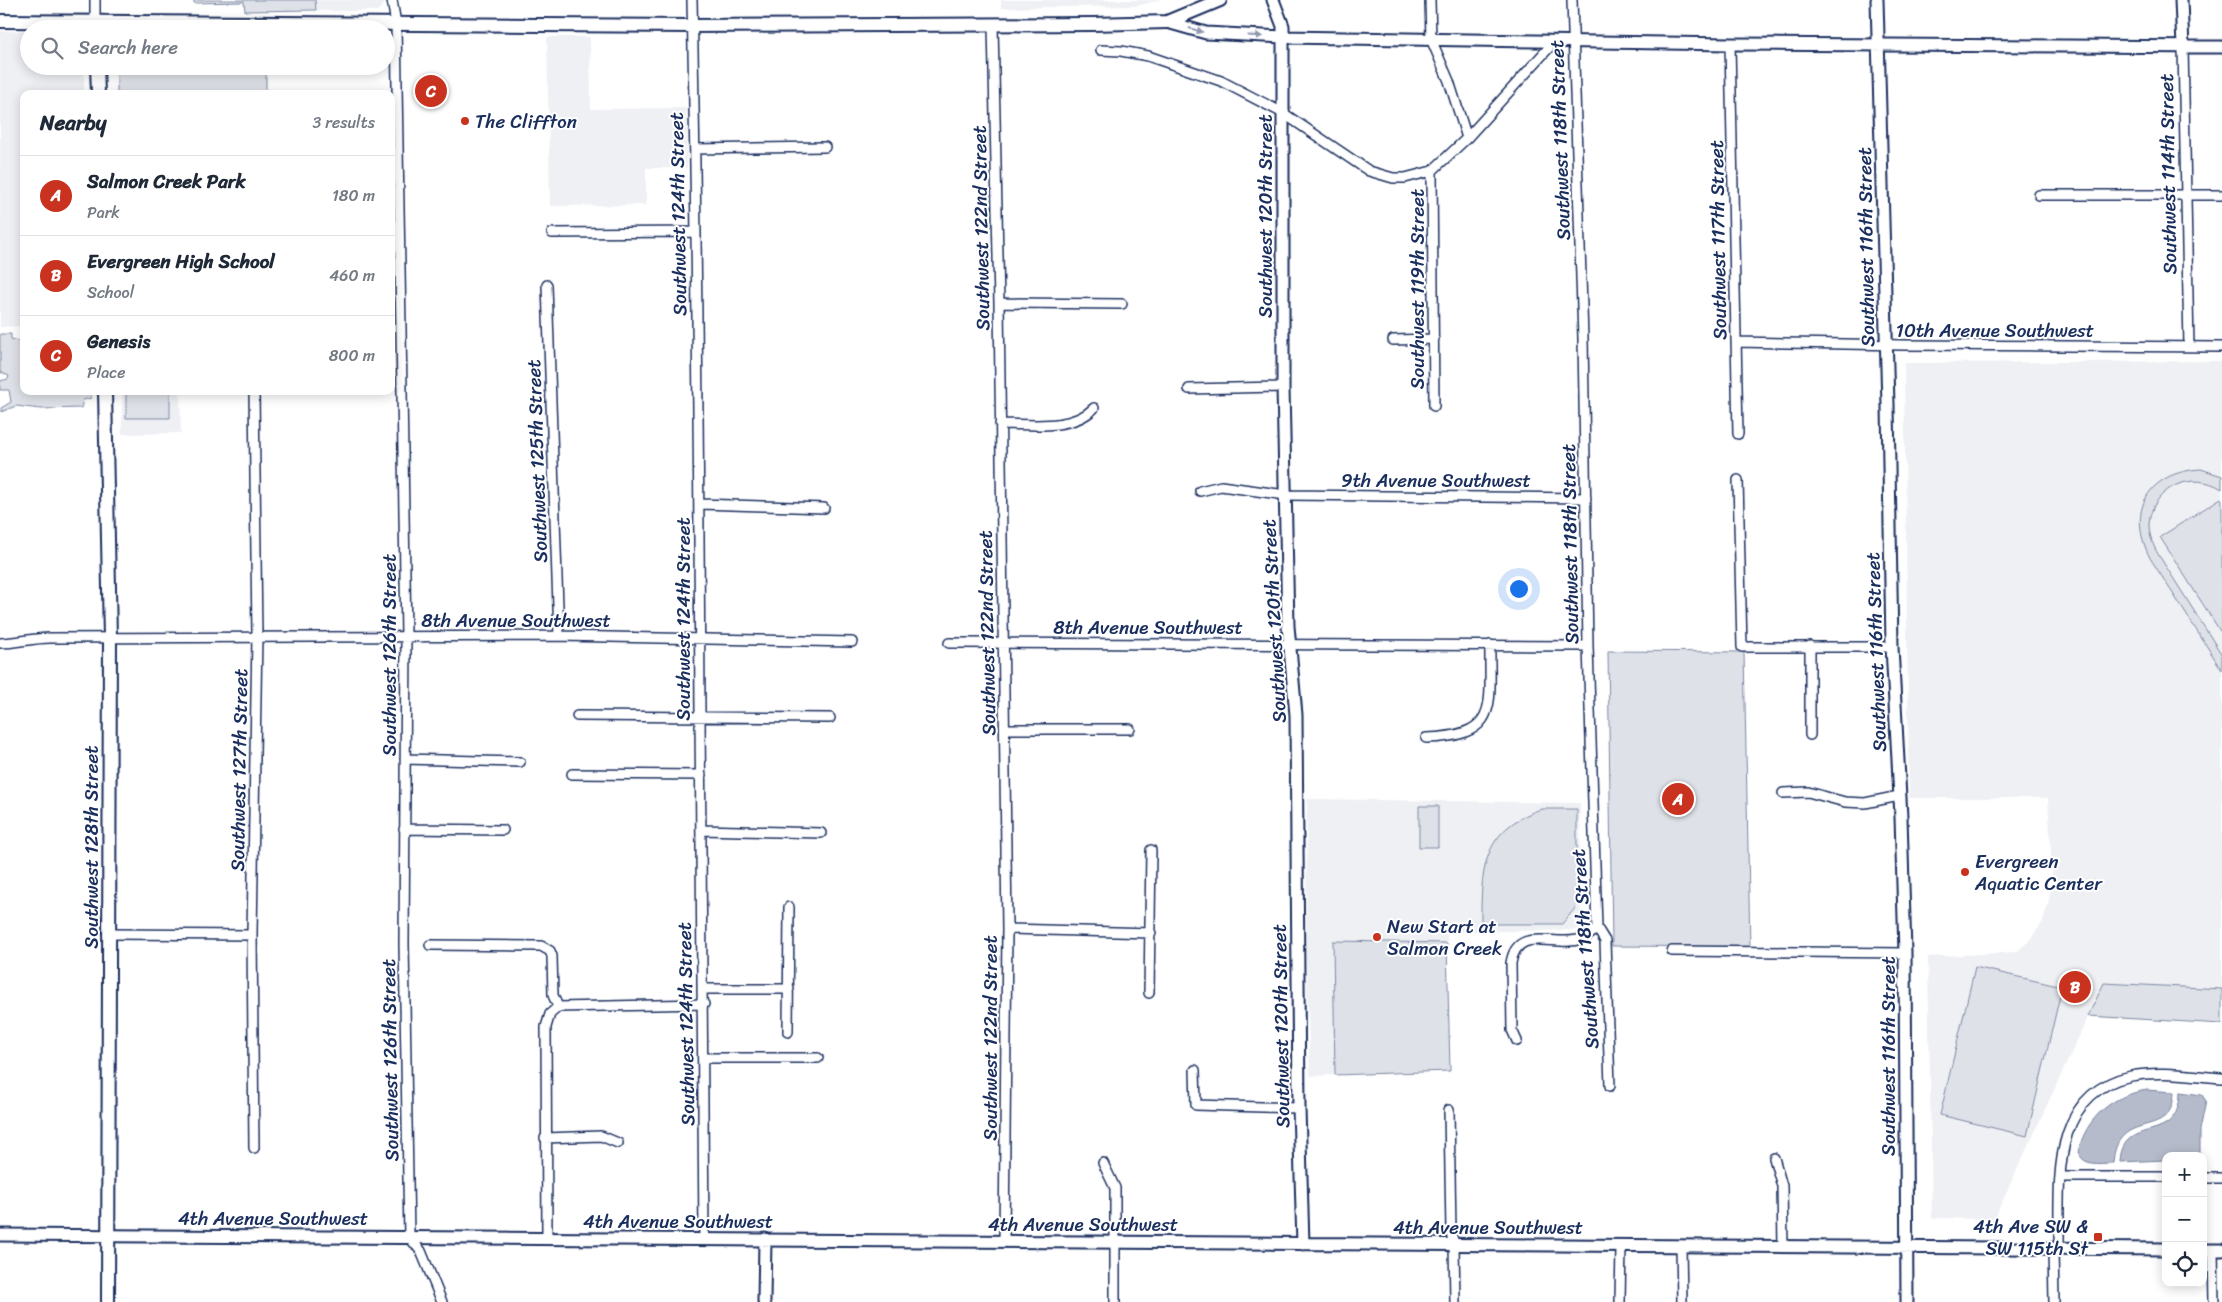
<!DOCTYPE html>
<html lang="en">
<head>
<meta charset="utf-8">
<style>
  :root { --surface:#fff; --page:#f2f2f3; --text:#1f2937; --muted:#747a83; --line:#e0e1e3; --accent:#c8321e }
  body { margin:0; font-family:Sriracha,sans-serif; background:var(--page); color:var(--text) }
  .controls { position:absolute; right:15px; bottom:15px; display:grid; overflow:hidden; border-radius:10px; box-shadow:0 2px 12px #0003 }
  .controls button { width:45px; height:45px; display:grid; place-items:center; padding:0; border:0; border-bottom:1px solid var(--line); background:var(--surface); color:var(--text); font:25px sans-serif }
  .you { position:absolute; left:1518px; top:588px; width:18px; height:18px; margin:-12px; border:4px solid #fff; border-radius:50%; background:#1a73e8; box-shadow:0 0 0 8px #1a73e833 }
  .badge { display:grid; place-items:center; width:32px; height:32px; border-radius:50%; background:var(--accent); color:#fff; font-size:16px; font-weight:700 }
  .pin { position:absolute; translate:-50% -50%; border:2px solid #fff; box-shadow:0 1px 5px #0006 }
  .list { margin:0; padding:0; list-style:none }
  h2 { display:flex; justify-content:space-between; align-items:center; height:65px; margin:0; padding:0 20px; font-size:21px }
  h2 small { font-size:16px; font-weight:400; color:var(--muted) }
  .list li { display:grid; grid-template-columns:32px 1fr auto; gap:15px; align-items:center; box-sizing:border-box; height:80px; padding:0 20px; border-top:1px solid var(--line) }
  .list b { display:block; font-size:19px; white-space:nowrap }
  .list p { margin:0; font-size:16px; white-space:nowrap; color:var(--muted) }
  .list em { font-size:16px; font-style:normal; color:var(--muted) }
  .icon { flex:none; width:28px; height:28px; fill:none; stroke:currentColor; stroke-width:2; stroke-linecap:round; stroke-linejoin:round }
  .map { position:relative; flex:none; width:2222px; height:1302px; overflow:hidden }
  .search { position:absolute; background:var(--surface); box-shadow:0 2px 12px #0003; left:20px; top:20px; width:375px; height:55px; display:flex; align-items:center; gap:12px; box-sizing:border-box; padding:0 18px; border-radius:28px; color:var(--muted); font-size:19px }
  .panel { position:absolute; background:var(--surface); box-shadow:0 2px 12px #0003; left:20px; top:90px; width:375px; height:305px; border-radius:10px }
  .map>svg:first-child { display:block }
  .built { fill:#eff0f4 }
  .green { fill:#dee1e7; stroke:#7c88a2 }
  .water { fill:#b5bbca; stroke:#77839f }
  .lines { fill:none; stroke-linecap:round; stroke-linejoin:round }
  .minor-casing { stroke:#1b2f5e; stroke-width:12 }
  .tertiary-casing { stroke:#1b2f5e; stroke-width:15 }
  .secondary-casing { stroke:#1b2f5e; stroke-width:16 }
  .minor { stroke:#fff; stroke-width:9 }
  .tertiary { stroke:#fff; stroke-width:11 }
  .secondary { stroke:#fff; stroke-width:12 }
  .oneway { fill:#8d97ae }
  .poi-dot { fill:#c8321e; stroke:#fff; stroke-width:2 }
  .labels { text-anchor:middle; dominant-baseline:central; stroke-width:4; stroke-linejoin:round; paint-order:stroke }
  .poi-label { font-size:19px; fill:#1b2f5e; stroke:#fff; text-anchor:start }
  .street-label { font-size:19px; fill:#1b2f5e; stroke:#fff }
</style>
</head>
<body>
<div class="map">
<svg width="2222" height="1302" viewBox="0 0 2222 1302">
  <rect width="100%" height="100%" fill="#fff"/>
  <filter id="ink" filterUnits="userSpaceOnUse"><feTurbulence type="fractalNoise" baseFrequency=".02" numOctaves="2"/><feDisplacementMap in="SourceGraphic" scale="10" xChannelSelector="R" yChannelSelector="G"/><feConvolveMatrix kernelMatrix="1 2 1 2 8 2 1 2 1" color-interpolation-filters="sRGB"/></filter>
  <g filter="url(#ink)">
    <path class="built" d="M315,0H386L383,6L377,11H316Z
      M1001,0H1162L1135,6L1001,8Z
      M0,31H29V66H84V94H24V326L0,327Z
      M547,37H590L591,109L686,108L687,168H646V205L550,206Z
      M2222,361V1024L2088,1017L1994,1219L1932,1218L1928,957L2016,952L2028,942L2043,922L2049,900L2052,872L2048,798H1909L1904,363Z
      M122,391H180L181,433L122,434Z
      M1307,799L1580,803L1581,930L1447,932L1450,1071L1310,1076L1306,955Z"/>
    <path class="green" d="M194,0H315L316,10L245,11L244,2L194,3Z
      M117,66H266V94H117Z
      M0,334H11V339L23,342L24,335V391H91V398L83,400L81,408L41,409L16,406L1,412V408L11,402L9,390H0V381L8,379L9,376L0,372Z
      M126,391H170V418H126Z
      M2201,469L2222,476V489C2192,470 2152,487 2149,524C2149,535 2153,545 2158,554L2222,655V670L2150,558C2126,510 2148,472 2201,469Z
      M2221,498L2222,500V634L2160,537Z
      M1608,651L1744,652L1750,947L1612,946Z
      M1419,806H1438V847H1419Z
      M1541,809H1577V906L1562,924H1481C1481,869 1482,830 1541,809Z
      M1333,941L1447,943L1450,1071L1335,1075Z
      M1975,967L2062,987L2027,1136L1940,1115Z
      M2104,983L2222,989V1024L2088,1016Z"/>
    <path class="water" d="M2147,1090L2174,1092C2173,1143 2117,1106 2113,1163C2099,1163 2084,1167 2078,1152C2086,1118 2112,1095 2147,1090Z
      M2180,1092L2202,1095L2206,1101L2200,1130V1153L2198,1156H2166V1160L2120,1162C2122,1113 2179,1149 2180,1092Z"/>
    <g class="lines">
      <g class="minor-casing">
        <path id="minor" d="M392,0L396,24L406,636L404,944L409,1237L421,1251L442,1302
          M692,0C697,239 699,477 700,716C702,890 704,1064 704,1239
          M1430,0L1431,39L1449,81L1467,138
          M1572,0L1583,338L1588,646L1597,928L1605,941L1610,1086
          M95,22V0
          M993,25L999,303L1007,929L1004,1241
          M1730,44L1738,434
          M2183,47L2189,347
          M1101,50L1121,51L1148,56L1221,81L1283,113L1369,171L1393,178H1405L1432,171L1467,138L1555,41
          M696,149L825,147
          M1432,171L1434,406
          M2039,195H2222
          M552,233L696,232
          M547,285L559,636
          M999,303L1122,304
          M1393,340L1434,339
          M1737,342L1903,345L2222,347
          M1189,389L1283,387
          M254,391L257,636L252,934L254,1148
          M1000,424C1029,424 1072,431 1094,408
          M1738,480L1742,647H1892
          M1200,491L1221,486L1286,495L1586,498
          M700,504L824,508
          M0,643C17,643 32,638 50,638L559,636L852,642
          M949,643L1588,646
          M1810,646V735
          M577,716L830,718
          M1005,729H1130
          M1426,738C1501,736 1489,706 1490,645
          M405,759L520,762
          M572,774L701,775
          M1783,793L1808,792L1845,802L1865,803L1899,796
          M404,829L503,830
          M701,830L821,833
          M1007,929L1151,933
          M109,934L252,935
          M430,945L541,946L550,951L552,956L553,995L558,1007
          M1672,951L1905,953
          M704,989H789
          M1149,993L1151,850
          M558,1007L704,1004
          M788,1032L789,907
          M1517,1041L1512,1030L1511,963C1517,924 1556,948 1581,939C1587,937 1593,932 1597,928
          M705,1058H818
          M1195,1070L1196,1105L1299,1108
          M1449,1110L1451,1233L1454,1244L1455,1302
          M545,1138L601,1136L618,1143
          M1774,1158L1782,1186L1783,1247
          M1103,1163L1115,1188V1302
          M2060,1177H2166
          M2203,1178H2222
          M547,1238L546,1027L550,1014L558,1007
          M1681,1246L1682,1302
          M2053,1249L2054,1302
          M2059,1249C2060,1185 2048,1094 2131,1076C2160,1070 2192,1076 2222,1078
          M2213,1250L2214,1302
          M1620,1302L1621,1246"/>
      </g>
      <g class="tertiary-casing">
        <path id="tertiary" d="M1273,0L1283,26V387L1288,626L1296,715L1299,1108L1303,1244
          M1877,0L1888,405L1892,647L1901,817L1905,953L1907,1302
          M2181,0L2183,47
          M1167,22L1206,33L1283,37L1730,44L2222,47
          M0,1235L2166,1249
          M2203,1250H2222
          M764,1302L765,1239"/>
      </g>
      <g class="secondary-casing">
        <path id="secondary" d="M0,21L692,26L1093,24L1167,22L1220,0
          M97,66L98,94
          M105,391L110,638L108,1302"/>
      </g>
      <use href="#minor" class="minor"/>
      <use href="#tertiary" class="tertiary"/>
      <use href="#secondary" class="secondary"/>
    </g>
    <defs><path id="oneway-solid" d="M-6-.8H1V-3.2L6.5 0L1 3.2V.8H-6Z" transform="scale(1.25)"/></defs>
    <g class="oneway">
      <use href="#oneway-solid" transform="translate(1196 30) rotate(16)"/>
      <use href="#oneway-solid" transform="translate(1255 36) rotate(3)"/>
    </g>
  </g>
  <g class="poi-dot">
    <circle cx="465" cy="121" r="5"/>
    <circle cx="1965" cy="872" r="5"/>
    <circle cx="1377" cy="937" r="5"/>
    <rect x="2093" y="1232" width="10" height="10" rx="2.5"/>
  </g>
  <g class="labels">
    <g class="poi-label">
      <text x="475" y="121">The Cliffton</text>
      <text x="1975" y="861">Evergreen<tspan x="1975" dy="22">Aquatic Center</tspan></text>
      <text x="1387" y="926">New Start at<tspan x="1387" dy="22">Salmon Creek</tspan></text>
      <text x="2088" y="1226" text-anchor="end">4th Ave SW &amp;<tspan x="2088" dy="22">SW 115th St</tspan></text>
    </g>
    <g class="street-label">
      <text transform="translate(1560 140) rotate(-92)">Southwest 118th Street</text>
      <text transform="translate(2168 174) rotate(-91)">Southwest 114th Street</text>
      <text transform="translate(678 214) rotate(-91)">Southwest 124th Street</text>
      <text transform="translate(1265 216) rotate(-90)">Southwest 120th Street</text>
      <text transform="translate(981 228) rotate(-91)">Southwest 122nd Street</text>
      <text transform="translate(1718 240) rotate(-91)">Southwest 117th Street</text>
      <text transform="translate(1866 247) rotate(-91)">Southwest 116th Street</text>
      <text transform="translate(1417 289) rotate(-90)">Southwest 119th Street</text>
      <text x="1995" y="330">10th Avenue Southwest</text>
      <text transform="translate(537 461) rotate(-92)">Southwest 125th Street</text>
      <text x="1436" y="480">9th Avenue Southwest</text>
      <text transform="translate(1570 544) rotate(-91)">Southwest 118th Street</text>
      <text transform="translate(683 619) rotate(-90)">Southwest 124th Street</text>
      <text x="516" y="620">8th Avenue Southwest</text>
      <text transform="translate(1274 621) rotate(-93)">Southwest 120th Street</text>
      <text x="1148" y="627">8th Avenue Southwest</text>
      <text transform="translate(987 633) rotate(-91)">Southwest 122nd Street</text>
      <text transform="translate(1876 652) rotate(-92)">Southwest 116th Street</text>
      <text transform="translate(389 655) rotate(-90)">Southwest 126th Street</text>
      <text transform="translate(239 770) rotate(-89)">Southwest 127th Street</text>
      <text transform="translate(91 847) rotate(-90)">Southwest 128th Street</text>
      <text transform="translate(1585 949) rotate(-94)">Southwest 118th Street</text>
      <text transform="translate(686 1024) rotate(-91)">Southwest 124th Street</text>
      <text transform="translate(1281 1026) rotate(-91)">Southwest 120th Street</text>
      <text transform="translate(990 1038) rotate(-90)">Southwest 122nd Street</text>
      <text transform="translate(1888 1056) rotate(-90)">Southwest 116th Street</text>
      <text transform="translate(390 1060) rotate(-91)">Southwest 126th Street</text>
      <text x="273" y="1218">4th Avenue Southwest</text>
      <text x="678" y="1221">4th Avenue Southwest</text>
      <text x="1083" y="1224">4th Avenue Southwest</text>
      <text x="1488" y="1227">4th Avenue Southwest</text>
    </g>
  </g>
</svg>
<div class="controls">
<button>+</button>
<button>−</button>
<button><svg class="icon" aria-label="locate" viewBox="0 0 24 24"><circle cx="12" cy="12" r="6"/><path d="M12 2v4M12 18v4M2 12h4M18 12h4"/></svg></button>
</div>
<div class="you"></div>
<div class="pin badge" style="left:1678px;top:799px">A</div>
<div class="pin badge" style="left:2075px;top:987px">B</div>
<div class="pin badge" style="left:431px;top:91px">C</div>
<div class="search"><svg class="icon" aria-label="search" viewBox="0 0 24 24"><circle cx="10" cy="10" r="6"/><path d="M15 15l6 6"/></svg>Search here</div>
<section class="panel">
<h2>Nearby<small>3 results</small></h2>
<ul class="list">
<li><span class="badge">A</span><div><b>Salmon Creek Park</b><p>Park</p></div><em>180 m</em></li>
<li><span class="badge">B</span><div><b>Evergreen High School</b><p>School</p></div><em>460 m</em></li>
<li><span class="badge">C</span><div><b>Genesis</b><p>Place</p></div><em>800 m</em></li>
</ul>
</section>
</div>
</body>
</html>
